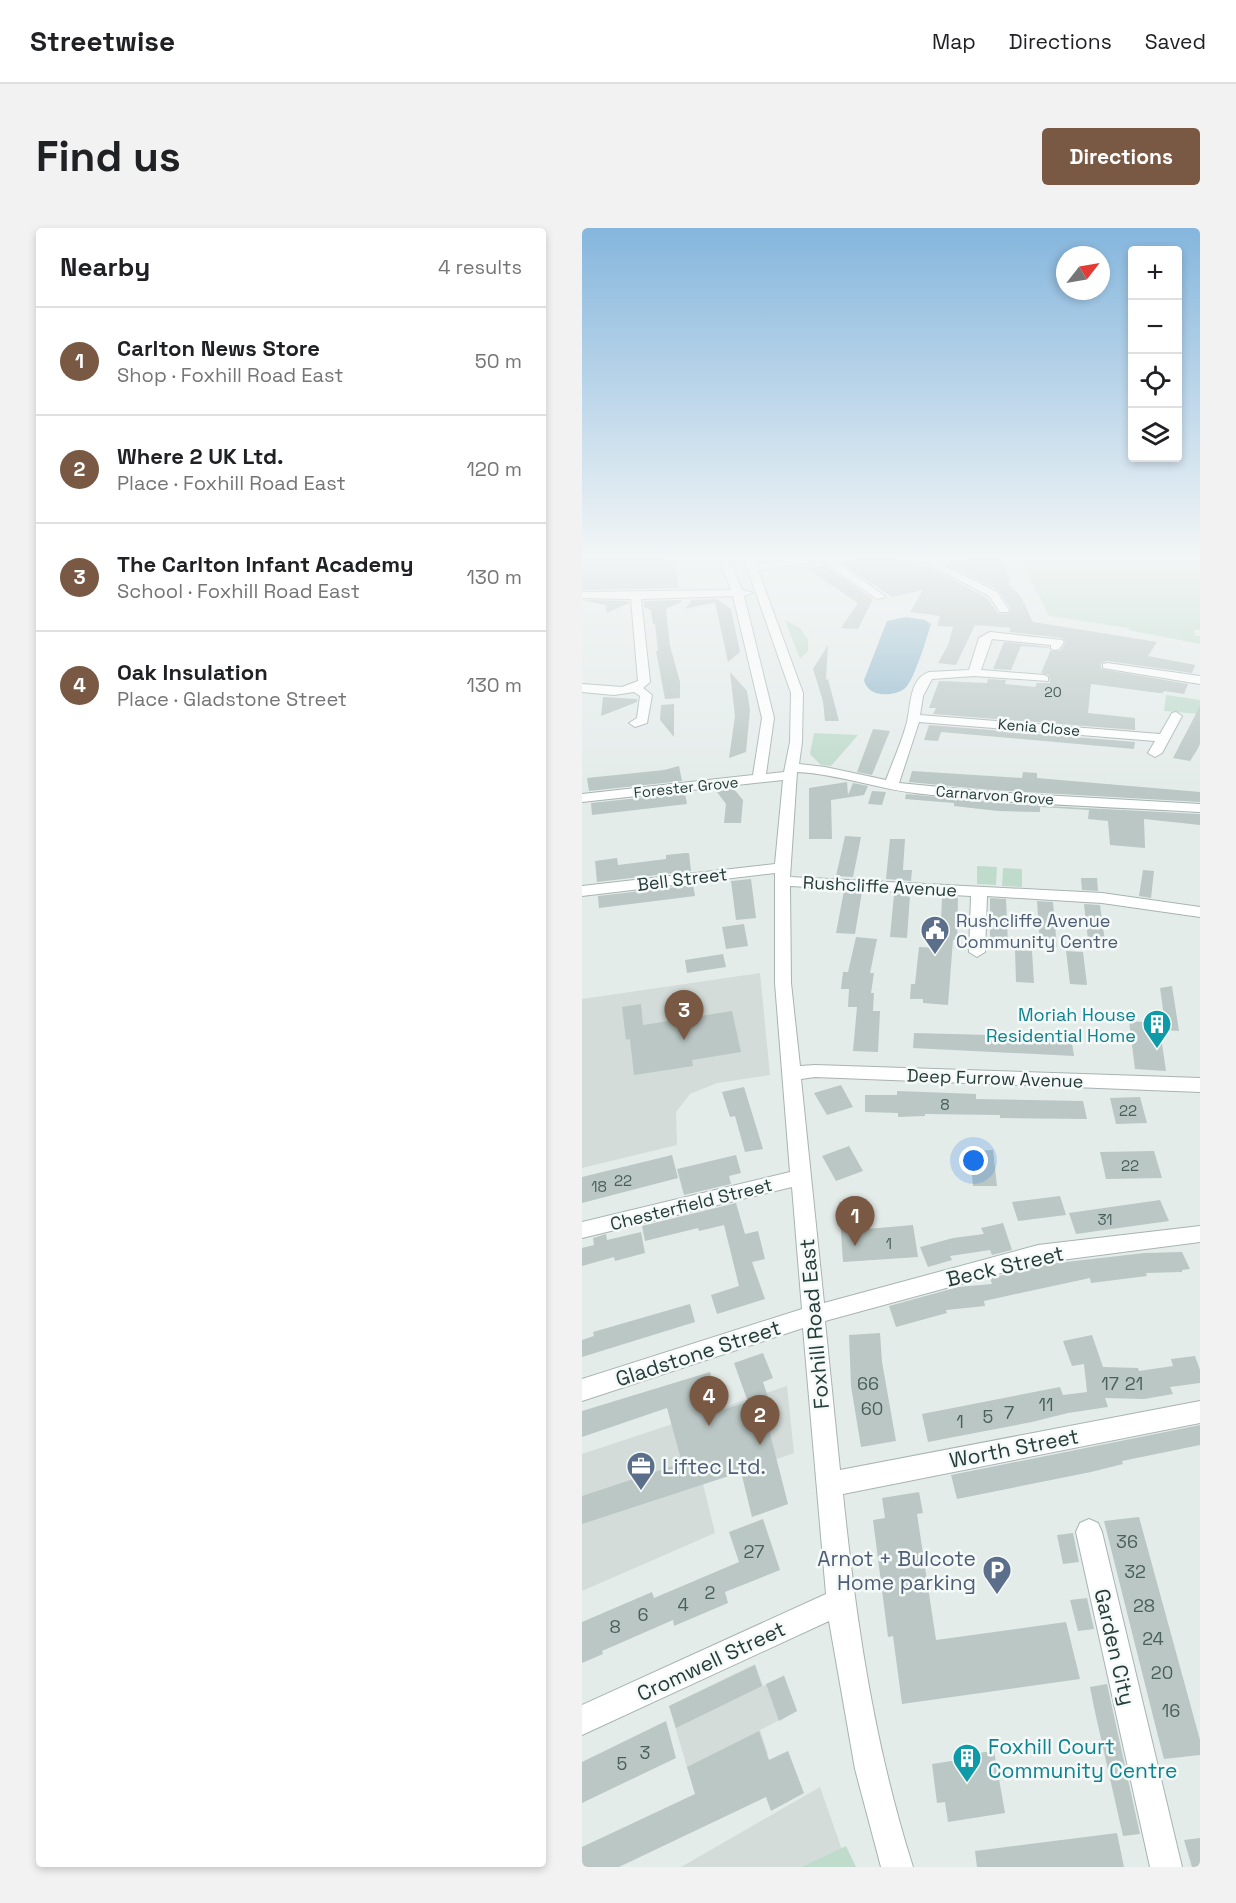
<!DOCTYPE html>
<html lang="en">
<head>
<meta charset="utf-8">
<style>
  :root { --surface:#fff; --page:#f2f2f2; --text:#202124; --muted:#757577; --line:#e0e0e0; --accent:#795943 }
  body { margin:0; font-family:"Space Grotesk",sans-serif; background:var(--page); color:var(--text) }
  .controls { position:absolute; right:18px; top:18px; display:grid; overflow:hidden; border-radius:6px; box-shadow:0 3px 9px #0003 }
  .controls button { width:54px; height:54px; display:grid; place-items:center; padding:0; border:0; border-bottom:2px solid var(--line); background:var(--surface); color:var(--text); font:30px sans-serif }
  .compass { position:absolute; left:474px; top:18px; width:54px; height:54px; border-radius:50%; background:var(--surface); box-shadow:0 3px 9px #0003; rotate:59deg }
  .you { position:absolute; left:392px; top:933px; width:21px; height:21px; margin:-15px; border:4px solid #fff; border-radius:50%; background:#1a73e8; box-shadow:0 0 0 9px #1a73e833 }
  .badge { display:grid; place-items:center; width:39px; height:39px; border-radius:50%; background:var(--accent); color:#fff; font-size:20px; font-weight:700 }
  .pin { position:absolute; translate:-50% -50px; filter:drop-shadow(0 2px 3px #0008) }
  .pin::after { content:''; position:absolute; top:32px; width:21px; height:18px; background:inherit; clip-path:polygon(0 0,100% 0,50% 100%) }
  .list { margin:0; padding:0; list-style:none }
  h2 { display:flex; justify-content:space-between; align-items:center; height:78px; margin:0; padding:0 24px; font-size:26px }
  h2 small { font-size:20px; font-weight:400; color:var(--muted) }
  .list li { display:grid; grid-template-columns:39px 1fr auto; gap:18px; align-items:center; box-sizing:border-box; height:108px; padding:0 24px; border-top:2px solid var(--line) }
  .list b { display:block; font-size:22px; white-space:nowrap }
  .list p { margin:0; font-size:20px; white-space:nowrap; color:var(--muted) }
  .list em { font-size:20px; font-style:normal; color:var(--muted) }
  .icon { flex:none; width:33px; height:33px; fill:none; stroke:currentColor; stroke-width:2; stroke-linecap:round; stroke-linejoin:round }
  .map { position:relative; flex:none; width:618px; height:1639px; overflow:hidden; border-radius:6px }
  header { display:flex; align-items:center; gap:36px; box-sizing:border-box; height:84px; padding:0 30px; background:var(--surface); border-bottom:2px solid var(--line) }
  header strong { font-size:28px }
  nav { display:flex; gap:33px; margin-inline-start:auto; font-size:21px }
  .intro { display:flex; align-items:center; justify-content:space-between; box-sizing:border-box; height:144px; padding:0 36px }
  h1 { margin:0; font-size:42px }
  .button { padding:15px 27px; border-radius:6px; background:var(--accent); color:#fff; font-size:21px; font-weight:700 }
  main { display:flex; gap:36px; padding:0 36px }
  aside { flex:1; background:var(--surface); border-radius:6px; box-shadow:0 3px 9px #0003 }
  .map>svg:first-child { display:block }
  .built { fill:#d3dcd9 }
  .green { fill:#bfdbcc }
  .water { fill:#92b9cc }
  .building { fill:#bac7c4 }
  .lines { fill:none; stroke-linecap:round; stroke-linejoin:round }
  .minor-casing { stroke:#a7b4b2; stroke-width:2 }
  .minor { fill:#fff; fill-rule:evenodd }
  .labels { text-anchor:middle; dominant-baseline:central; stroke-width:5; stroke-linejoin:round; paint-order:stroke }
  .far-number-label { font-size:14px; fill:#4a605c }
  .far-street-label { font-size:15px; fill:#253d3a; stroke:#f5f9f8 }
  .number-label { font-size:15px; fill:#4a605c }
  .street-label { font-size:18px; fill:#253d3a; stroke:#f5f9f8 }
  .service-label { font-size:18px; fill:#4e5e75; stroke:#f5f9f8; text-anchor:start }
  .culture-label { font-size:18px; fill:#0d838f; stroke:#f5f9f8; text-anchor:end }
  .near-number-label { font-size:18px; fill:#4a605c }
  .near-street-label { font-size:21px; fill:#253d3a; stroke:#f5f9f8 }
  .near-service-label { font-size:21px; fill:#4e5e75; stroke:#f5f9f8; text-anchor:start }
  .near-culture-label { font-size:21px; fill:#0d838f; stroke:#f5f9f8; text-anchor:start }
</style>
</head>
<body>
<header>
<strong>Streetwise</strong>
<nav><a>Map</a><a>Directions</a><a>Saved</a></nav>
</header>
<div class="intro"><h1>Find us</h1><a class="button">Directions</a></div>
<main>
<aside>
<h2>Nearby<small>4 results</small></h2>
<ul class="list">
<li><span class="badge">1</span><div><b>Carlton News Store</b><p>Shop · Foxhill Road East</p></div><em>50 m</em></li>
<li><span class="badge">2</span><div><b>Where 2 UK Ltd.</b><p>Place · Foxhill Road East</p></div><em>120 m</em></li>
<li><span class="badge">3</span><div><b>The Carlton Infant Academy</b><p>School · Foxhill Road East</p></div><em>130 m</em></li>
<li><span class="badge">4</span><div><b>Oak Insulation</b><p>Place · Gladstone Street</p></div><em>130 m</em></li>
</ul>
</aside>
<div class="map">
<svg width="618" height="1639" viewBox="0 0 618 1639">
  <rect width="100%" height="100%" fill="#e4ecea"/>
  <path class="built" d="M178,745L188,847L135,855L108,866L94,884L95,917L0,940V771Z
    M205,1158L212,1225L121,1256L133,1305L0,1363V1226Z
    M173,1436L181,1458L202,1447L215,1483L178,1502L186,1526L112,1563L87,1478Z
    M238,1559L266,1639H99Z"/>
  <path class="green" d="M437,328H618V402H612L613,408H618V416L546,402L547,400L467,388Z
    M203,392L218,400L226,412V423L218,431Z
    M584,467L618,472V486L582,483Z
    M232,505L276,507L249,538L239,537L228,526Z
    M395,638L415,639L414,657L395,656Z
    M421,640L440,641V659L420,658Z
    M264,1618L274,1639H220Z"/>
  <path class="water" d="M324,389L343,392L349,396C345,409 333,449 325,458C320,465 307,467 299,466C291,465 284,461 282,452L305,393Z"/>
  <path class="building" d="M0,328L92,331L97,360L0,362Z
    M285,328H310L317,332L325,331L343,340L347,339L405,370L416,385L426,386L429,381L416,362L362,335L380,331L379,328H419L429,355H426L439,369L451,394L575,414L566,428L613,437L610,445L525,433L519,435V441L606,456L602,466L582,463L581,465H577L509,456L506,485L553,490V502L351,486L354,480H347L357,453L405,455L406,451L424,452L423,456L453,459L455,455H468L467,447L459,445L467,426L468,423H478L484,414L480,410L427,404L429,400L393,397L374,437L356,435L366,417L371,399L355,398L358,388L328,384L341,362L310,369L258,334Z
    M242,337L291,371L276,401L259,400L276,375L225,341Z
    M135,371L149,381L158,424L146,434L133,374L103,381L110,372Z
    M1,372L47,373V375L25,385L24,377Z
    M99,372V374L84,381L88,418L98,454V470L83,471L74,423H76L73,396H71L69,382L62,379V373Z
    M422,414L467,419V420L439,418L429,442L411,441Z
    M246,417L244,452L246,451L257,493H243L241,473L231,441Z
    M148,444L165,463L168,482L164,524L147,530L153,488Z
    M21,469L55,471V474L19,488Z
    M92,476V509L78,492L79,477Z
    M618,478V516L615,522L608,533L591,530Z
    M347,497L553,514L552,521L359,504L356,513L342,512Z
    M291,501L308,503L290,547L275,544Z
    M97,538L100,553L7,563L5,550L82,542Z
    M330,543L440,550L441,544L455,545V550L618,564V574L409,562L327,554Z
    M265,554L266,567L271,555L286,558L282,567L249,572L250,611H227V560Z
    M151,560L161,572L159,595H142L144,576L135,564Z
    M290,563L304,564L300,577L286,576Z
    M103,565L105,576L10,587L9,575Z
    M324,566L445,577L618,586V597L562,591L563,620L528,617L526,593L506,591L507,582L458,579V584L416,583L372,578V575L323,571Z
    M263,608L279,609L271,649L254,648Z
    M308,611H323L321,642H330L329,653L304,651Z
    M103,625H107L109,643L15,654L13,633L35,630L36,637L84,631V627Z
    M561,642L572,643L569,670L557,668Z
    M499,650H515L516,663L500,662Z
    M169,651L174,690L154,692L149,653Z
    M111,657L113,668L17,680L16,668Z
    M262,663L280,664L273,706L254,705Z
    M312,666L328,667L325,710L308,709Z
    M360,669L376,670L375,712H371L366,777L341,775V771H328L329,756H333L337,719L358,720Z
    M408,670L424,671L426,716L408,715Z
    M455,673L471,674L475,719H458Z
    M502,676L518,677L524,721H507Z
    M162,696L166,718L144,721L140,699Z
    M274,709L295,711L288,745H292L289,765H292L291,783H298L296,824L271,823L275,779H266L267,761H259L261,744H266Z
    M433,722L450,723L452,755L434,754Z
    M484,723L501,724L505,757L488,756Z
    M141,726L144,739L105,745L103,732Z
    M590,758L597,803L584,802L578,760Z
    M59,776L61,797L150,783L159,824L110,832L111,838L52,847L48,811L44,812L40,779Z
    M547,793L577,795L584,843L553,841Z
    M332,805L489,809L492,828L331,820Z
    M259,857L271,879L245,887L232,865Z
    M162,859L181,921L163,924L153,888L148,889L140,864Z
    M315,863L394,866V871L501,873L505,891L418,890V887L343,886V888L316,889V885L283,884V867H315Z
    M558,869L565,895L534,896L528,870Z
    M267,918L281,943L254,953L240,928Z
    M411,922L415,958H391L388,923Z
    M572,923L580,950L524,951L518,924Z
    M90,927L96,950L0,975V949Z
    M154,927L159,945L147,948L149,956L102,967L95,941Z
    M478,968L484,987L436,993L430,974Z
    M281,971L285,1001L331,997L336,1029L261,1034L257,974Z
    M578,972L587,993L494,1006L487,985Z
    M154,975L163,1006L176,1003L183,1031L170,1034L183,1071L135,1086L129,1067L157,1058L142,997L117,1003L116,1000L63,1013L60,998Z
    M421,995L430,1022L410,1027L408,1022L368,1028L370,1032L346,1039L338,1019L371,1010L402,1006L399,1000Z
    M59,1004L63,1025L33,1033L32,1029L0,1038V1020L12,1017L11,1010L24,1006L25,1012Z
    M600,1024L608,1041L600,1042V1044L564,1045L565,1048L509,1055L508,1050L402,1073L403,1078L364,1082L365,1085L314,1099L307,1078L376,1059L410,1056L408,1050L467,1036L562,1025Z
    M108,1076L113,1094L0,1129V1112L12,1108L11,1104Z
    M298,1105L300,1134L314,1213L279,1219L269,1158L267,1107Z
    M510,1107L521,1139L556,1140L557,1143L591,1138L589,1131L613,1128L618,1142V1155L588,1159L591,1166L562,1171L523,1170L526,1179L486,1185L450,1194L346,1214L340,1186L478,1159L481,1167L505,1164L502,1136L490,1138L481,1113Z
    M181,1125L191,1150L181,1154L192,1187L184,1190L206,1276L170,1289L159,1244L0,1296V1268L100,1235L85,1180L0,1209V1183L128,1144L140,1182L166,1174L152,1135Z
    M618,1197V1217L540,1233L541,1236L509,1244L375,1271L369,1247Z
    M337,1264L341,1285L335,1286L354,1412L484,1394L498,1451L320,1476L311,1408L306,1409L291,1292L303,1290L300,1270Z
    M557,1289L618,1512V1527L582,1531L577,1512L522,1293Z
    M181,1291L198,1342L143,1364L146,1375L92,1398L91,1392L20,1423L21,1426L0,1435V1394L70,1364L72,1370L157,1334L147,1304Z
    M491,1305L497,1334L481,1336L475,1307Z
    M505,1370L512,1401L496,1403L488,1372Z
    M173,1437L180,1458L94,1500L87,1478Z
    M202,1448L215,1483L197,1493L184,1456Z
    M525,1456L558,1606L541,1608L513,1484L508,1459Z
    M84,1493L94,1530L0,1575V1534Z
    M177,1503L187,1532L206,1523L222,1565L189,1583L184,1569L37,1639H0V1619L113,1566L105,1539Z
    M412,1523L423,1585L366,1594L363,1574L355,1575L350,1536L389,1530L388,1526Z
    M535,1605L542,1639H395L393,1623Z
    M618,1610V1639H610L602,1612Z"/>
  <g class="lines">
    <g class="minor-casing">
      <path id="minor" d="M161,328H171L174,336L238,328H259L251,331L304,369L295,371L240,333L176,342L221,465L220,514L217,536L243,539L304,552C311,533 320,513 325,494C329,478 327,451 347,444L387,442L397,410L408,404L480,412L482,414L477,421L473,422L469,421V417L410,411L399,442L462,447L466,449V453L392,448L350,451L341,468L338,487L578,506L590,485L594,484L600,488L580,525L573,529L566,525L573,513L337,494L317,555L409,564L618,576V584C526,579 433,576 341,566C298,562 258,546 215,544L208,649L520,665L618,679V689L520,675L405,668L403,724L395,729L387,724L389,668L208,658L209,755L218,838L233,837L618,850V864L233,849L219,851L242,1075L456,1017L618,998V1014L456,1035L243,1093L258,1242L618,1173V1195L261,1266C274,1394 292,1516 331,1639H299L273,1541L247,1393L0,1507V1477L244,1366L221,1100L0,1173V1151L220,1081L210,959L0,1010V994L208,944L193,755V645L0,668V658L193,636L201,552L0,574V566L171,547L180,490L151,368L59,371L68,454L61,460L70,467L65,495L53,499L47,495L55,490L58,468L52,464L32,467L0,464V456L40,459L56,453L49,371L0,370V364L149,362L140,338L145,335L150,338L160,362L171,365L162,368L192,490L184,546L202,544L208,514L209,465Z
        M331,328H343L415,364L427,382L426,384H418L407,368Z
        M525,435L618,448V456L521,440V436Z
        M507,1291L516,1295L520,1304L600,1639H568L494,1304L498,1295Z"/>
    </g>
    <use href="#minor" class="minor"/>
  </g>
  <linearGradient id="sky" x2="0" y2="1"><stop stop-color="#85b6dd"/><stop offset="0.59" stop-color="#f3f6f6"/><stop offset="1" stop-color="#f3f6f6" stop-opacity="0"/></linearGradient>
  <rect width="618" height="557" fill="url(#sky)"/>
  <defs>
    <g id="civic-pin" transform="scale(1.5)"><path d="M0 17L-7.5 6A9.5 9.5 0 1 1 7.5 6Z" fill="#5c6f8a" stroke="#f5f9f8"/><path d="M-.6-6.5H3V-4.5H.6V-3L4-1V1h2V6H-6V1h2V-1L-.6-3ZM-1.2 2.5V6h2.4V2.5Z" fill="#fff"/></g>
    <g id="building-pin" transform="scale(1.5)"><path d="M0 17L-7.5 6A9.5 9.5 0 1 1 7.5 6Z" fill="#0f9aa8" stroke="#f5f9f8"/><path d="M-4-6H4V6H1V3H-1V6H-4ZM-2.5-4.3h1.7v1.8h-1.7ZM.8-4.3h1.7v1.8H.8ZM-2.5-1h1.7V.8h-1.7ZM.8-1h1.7V.8H.8Z" fill="#fff"/></g>
    <g id="office-pin" transform="scale(1.5)"><path d="M0 17L-7.5 6A9.5 9.5 0 1 1 7.5 6Z" fill="#5c6f8a" stroke="#f5f9f8"/><path d="M-6-3h4V-5.5h4V-3h4V5H-6ZM-1-4.5V-3h2v-1.5ZM-6 0V1H6V0Z" fill="#fff"/></g>
    <g id="parking-pin" transform="scale(1.5)"><path d="M0 17L-7.5 6A9.5 9.5 0 1 1 7.5 6Z" fill="#5c6f8a" stroke="#f5f9f8"/><path d="M-3.5-5.5H1a3.5 3.5 0 0 1 0 7H-1V5.5H-3.5ZM-1-3.4V-.6H.8a1.4 1.4 0 0 0 0-2.8Z" fill="#fff"/></g>
  </defs>
  <g fill-rule="evenodd">
    <use href="#civic-pin" x="353" y="702"/>
    <use href="#building-pin" x="575" y="796"/>
    <use href="#office-pin" x="59" y="1238"/>
    <use href="#parking-pin" x="415" y="1342"/>
    <use href="#building-pin" x="385" y="1530"/>
  </g>
  <g class="labels">
    <g class="far-number-label">
      <text x="471" y="464">20</text>
    </g>
    <g class="far-street-label">
      <text transform="translate(457 499) rotate(5)">Kenia Close</text>
      <text transform="translate(104 559) rotate(-6)">Forester Grove</text>
      <text transform="translate(413 567) rotate(4)">Carnarvon Grove</text>
    </g>
    <g class="number-label">
      <text x="363" y="876">8</text>
      <text x="546" y="882">22</text>
      <text x="548" y="937">22</text>
      <text x="41" y="952">22</text>
      <text x="17" y="958">18</text>
      <text x="523" y="991">31</text>
      <text x="307" y="1015">1</text>
    </g>
    <g class="street-label">
      <text transform="translate(100 651) rotate(-7)">Bell Street</text>
      <text transform="translate(298 658) rotate(3)">Rushcliffe Avenue</text>
      <text transform="translate(413 850) rotate(2)">Deep Furrow Avenue</text>
      <text transform="translate(109 976) rotate(-14)">Chesterfield Street</text>
    </g>
    <g class="service-label">
      <text x="374" y="692">Rushcliffe Avenue<tspan x="374" dy="21">Community Centre</tspan></text>
    </g>
    <g class="culture-label">
      <text x="554" y="786">Moriah House<tspan x="554" dy="21">Residential Home</tspan></text>
    </g>
    <g class="near-number-label">
      <text x="286" y="1155">66</text>
      <text x="528" y="1155">17</text>
      <text x="552" y="1155">21</text>
      <text x="464" y="1176">11</text>
      <text x="290" y="1180">60</text>
      <text x="427" y="1184">7</text>
      <text x="406" y="1188">5</text>
      <text x="378" y="1193">1</text>
      <text x="545" y="1313">36</text>
      <text x="172" y="1323">27</text>
      <text x="553" y="1343">32</text>
      <text x="128" y="1364">2</text>
      <text x="101" y="1376">4</text>
      <text x="562" y="1377">28</text>
      <text x="61" y="1386">6</text>
      <text x="33" y="1398">8</text>
      <text x="571" y="1410">24</text>
      <text x="580" y="1444">20</text>
      <text x="589" y="1482">16</text>
      <text x="63" y="1524">3</text>
      <text x="40" y="1535">5</text>
    </g>
    <g class="near-street-label">
      <text transform="translate(423 1038) rotate(-13)">Beck Street</text>
      <text transform="translate(232 1096) rotate(-95)">Foxhill Road East</text>
      <text transform="translate(116 1125) rotate(-18)">Gladstone Street</text>
      <text transform="translate(432 1220) rotate(-11)">Worth Street</text>
      <text transform="translate(533 1419) rotate(77)">Garden City</text>
      <text transform="translate(129 1433) rotate(-25)">Cromwell Street</text>
    </g>
    <g class="near-service-label">
      <text x="80" y="1238">Liftec Ltd.</text>
      <text x="394" y="1330" text-anchor="end">Arnot + Bulcote<tspan x="394" dy="24">Home parking</tspan></text>
    </g>
    <g class="near-culture-label">
      <text x="406" y="1518">Foxhill Court<tspan x="406" dy="24">Community Centre</tspan></text>
    </g>
  </g>
</svg>
<div class="controls">
<button>+</button>
<button>−</button>
<button><svg class="icon" aria-label="locate" viewBox="0 0 24 24"><circle cx="12" cy="12" r="6"/><path d="M12 2v4M12 18v4M2 12h4M18 12h4"/></svg></button>
<button><svg class="icon" aria-label="layers" viewBox="0 0 24 24"><path d="M12 4l9 5-9 5-9-5zM3 14l9 5 9-5"/></svg></button>
</div>
<svg class="compass" viewBox="-18 -18 36 36"><path d="M0-13l5 13h-10z" fill="#e53935"/><path d="M0 13l5-13h-10z" fill="#757577"/></svg>
<div class="you"></div>
<div class="pin badge" style="left:273px;top:1018px">1</div>
<div class="pin badge" style="left:178px;top:1217px">2</div>
<div class="pin badge" style="left:102px;top:812px">3</div>
<div class="pin badge" style="left:127px;top:1198px">4</div>
</div>
</main>
</body>
</html>
